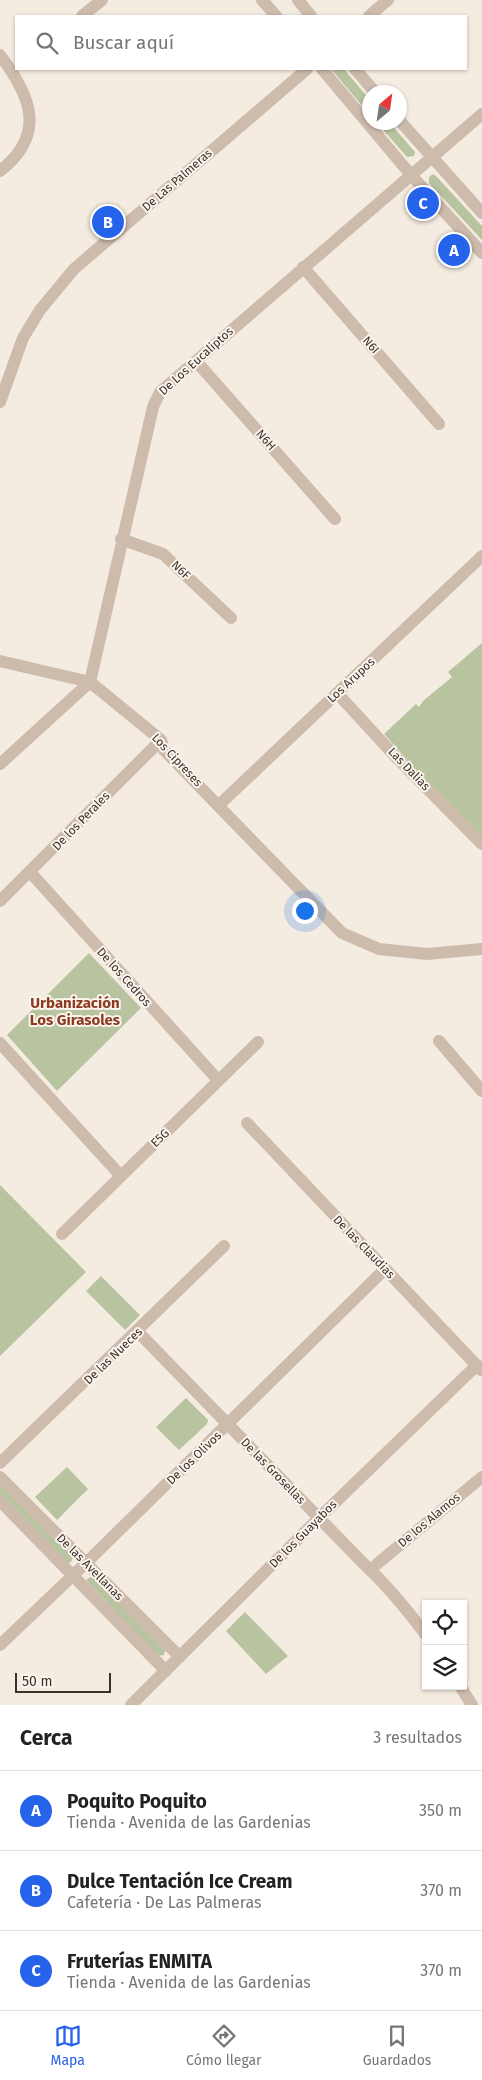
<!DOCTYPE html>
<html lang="es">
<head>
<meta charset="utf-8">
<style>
  :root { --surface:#fff; --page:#f6f6f6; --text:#222; --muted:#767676; --line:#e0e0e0; --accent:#2563eb }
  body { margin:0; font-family:"Fira Sans",sans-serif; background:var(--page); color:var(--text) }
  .controls { position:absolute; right:15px; bottom:15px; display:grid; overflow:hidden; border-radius:0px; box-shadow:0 1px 4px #0004 }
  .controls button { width:45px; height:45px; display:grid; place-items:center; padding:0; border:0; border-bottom:1px solid var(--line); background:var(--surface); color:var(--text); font:25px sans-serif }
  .compass { position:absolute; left:362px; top:85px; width:45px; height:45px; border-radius:50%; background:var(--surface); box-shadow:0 1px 4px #0004; rotate:29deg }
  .scale { position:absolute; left:15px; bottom:12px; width:96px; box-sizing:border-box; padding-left:5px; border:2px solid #3b302b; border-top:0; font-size:14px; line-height:18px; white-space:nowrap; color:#3b302b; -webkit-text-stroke:4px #fbf5ee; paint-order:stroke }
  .you { position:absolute; left:304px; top:910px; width:18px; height:18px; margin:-12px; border:4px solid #fff; border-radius:50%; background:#1a73e8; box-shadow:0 0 0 8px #1a73e833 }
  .badge { display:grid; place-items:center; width:32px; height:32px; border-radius:50%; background:var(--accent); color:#fff; font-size:16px; font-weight:700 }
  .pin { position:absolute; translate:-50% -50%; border:2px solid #fff; box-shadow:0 1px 5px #0006 }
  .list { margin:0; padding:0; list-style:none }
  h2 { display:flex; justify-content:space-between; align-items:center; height:65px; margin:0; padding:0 20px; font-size:21px }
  h2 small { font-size:16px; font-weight:400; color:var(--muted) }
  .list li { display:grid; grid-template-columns:32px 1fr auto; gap:15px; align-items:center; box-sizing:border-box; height:80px; padding:0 20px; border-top:1px solid var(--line) }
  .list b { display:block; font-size:19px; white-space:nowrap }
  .list p { margin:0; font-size:16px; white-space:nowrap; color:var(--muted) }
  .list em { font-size:16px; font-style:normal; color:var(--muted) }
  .icon { flex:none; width:28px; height:28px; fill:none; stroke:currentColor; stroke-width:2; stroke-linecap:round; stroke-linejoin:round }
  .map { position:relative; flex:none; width:482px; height:1705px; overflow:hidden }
  .search { position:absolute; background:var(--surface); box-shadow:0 1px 4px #0004; left:15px; right:15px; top:15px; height:55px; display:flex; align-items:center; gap:12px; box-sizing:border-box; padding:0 18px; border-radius:0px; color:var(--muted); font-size:19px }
  .sheet { height:305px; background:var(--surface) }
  nav { display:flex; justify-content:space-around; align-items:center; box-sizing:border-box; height:70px; border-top:1px solid var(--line); background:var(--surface); font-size:14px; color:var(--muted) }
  nav a { display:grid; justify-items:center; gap:2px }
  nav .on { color:var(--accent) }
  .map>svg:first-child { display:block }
  .green { fill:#b8c4a0 }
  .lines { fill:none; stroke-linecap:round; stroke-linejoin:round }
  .minor { stroke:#cdbbac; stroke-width:12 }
  .labels { text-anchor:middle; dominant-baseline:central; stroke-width:4; stroke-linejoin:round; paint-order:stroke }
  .street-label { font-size:12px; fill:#3b302b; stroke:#fbf5ee }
  .quarter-label { font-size:15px; font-weight:bold; fill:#8c3b22; stroke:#fbf5ee }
</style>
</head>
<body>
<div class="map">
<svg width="482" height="1705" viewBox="0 0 482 1705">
  <rect width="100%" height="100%" fill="#f4ebe1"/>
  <path class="green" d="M331,69H344L369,99V114Z
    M377,123H390L415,152L414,156L407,157Z
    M433,174L437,177L482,226V240L429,183V177Z
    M482,643V842L384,734L416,704L419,707L423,701L452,677L448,672Z
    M89,953L141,1008L57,1091L7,1035Z
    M0,1185L86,1272L0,1356Z
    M101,1276L140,1315L125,1330L86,1291Z
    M186,1398L208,1420L207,1424L179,1450L156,1427Z
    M67,1467L88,1489L57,1520L35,1497Z
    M0,1483L73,1558L71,1562L68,1563L0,1496Z
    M92,1576L165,1650L164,1655L158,1656L86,1580Z
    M245,1612L288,1656L266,1674L226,1631Z"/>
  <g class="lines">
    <path class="minor" d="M262,0L276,16
      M298,0L311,16
      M82,16L102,0
      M369,16L388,0
      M0,55C31,96 47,134 0,171
      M322,69L411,175L482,253
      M355,69L375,92
      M400,121L482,213
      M303,267L439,424
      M196,361L335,519
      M0,402L23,338L40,310L74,269L307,69
      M121,539L163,554L231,618
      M0,661L90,682L161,740L164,750L342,933L379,949L427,954L482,949
      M337,693L395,756L482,844
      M0,764L90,682L153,407L160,392L482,114
      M219,805L482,556
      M30,872L218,1080
      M0,901L161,740
      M439,1041L482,1091
      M0,1043L120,1175
      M247,1123L481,1370
      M62,1234L258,1042
      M138,1332L361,1561C386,1584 406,1608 426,1635
      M0,1463L224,1246
      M0,1477L180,1657
      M0,1501L166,1671
      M377,1564L482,1477
      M0,1645L86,1563L385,1269
      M460,1686L472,1705
      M131,1705L319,1518L477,1365"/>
  </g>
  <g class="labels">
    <g class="street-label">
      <text transform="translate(177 180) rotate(-41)">De Las Palmeras</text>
      <text transform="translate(371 345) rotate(49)">N6I</text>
      <text transform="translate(196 361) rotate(-42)">De Los Eucaliptos</text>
      <text transform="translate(266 440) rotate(49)">N6H</text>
      <text transform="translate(181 570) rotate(44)">N6F</text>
      <text transform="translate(351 680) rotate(-43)">Los Arupos</text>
      <text transform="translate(177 760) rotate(47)">Los Cipreses</text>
      <text transform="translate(409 769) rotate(46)">Las Dalias</text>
      <text transform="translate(81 821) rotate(-46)">De los Perales</text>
      <text transform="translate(124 977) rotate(48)">De los Cedros</text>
      <text transform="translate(160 1138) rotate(-43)">E5G</text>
      <text transform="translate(364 1247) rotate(46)">De las Claudias</text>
      <text transform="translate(113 1356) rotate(-44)">De las Nueces</text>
      <text transform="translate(194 1458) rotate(-44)">De los Olivos</text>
      <text transform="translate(273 1471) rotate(46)">De las Grosellas</text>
      <text transform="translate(429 1520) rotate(-40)">De los Alamos</text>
      <text transform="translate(303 1534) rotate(-45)">De los Guayabos</text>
      <text transform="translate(90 1567) rotate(45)">De las Avellanas</text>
    </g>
    <g class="quarter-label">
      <text x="75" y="1003">Urbanización<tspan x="75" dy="17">Los Girasoles</tspan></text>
    </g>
  </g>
</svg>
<div class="controls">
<button><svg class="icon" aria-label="locate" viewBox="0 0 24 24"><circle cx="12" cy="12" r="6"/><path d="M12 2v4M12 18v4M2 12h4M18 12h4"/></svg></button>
<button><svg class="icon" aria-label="layers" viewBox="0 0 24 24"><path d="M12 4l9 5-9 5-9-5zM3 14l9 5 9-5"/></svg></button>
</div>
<svg class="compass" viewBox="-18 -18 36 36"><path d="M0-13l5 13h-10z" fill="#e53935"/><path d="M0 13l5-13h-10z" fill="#767676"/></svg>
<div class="scale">50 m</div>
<div class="you"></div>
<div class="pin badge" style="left:454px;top:250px">A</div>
<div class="pin badge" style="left:108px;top:222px">B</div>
<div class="pin badge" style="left:423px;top:203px">C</div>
<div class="search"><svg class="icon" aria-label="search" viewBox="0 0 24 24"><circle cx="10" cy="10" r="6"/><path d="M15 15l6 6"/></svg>Buscar aquí</div>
</div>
<section class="sheet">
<h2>Cerca<small>3 resultados</small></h2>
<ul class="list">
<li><span class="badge">A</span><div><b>Poquito Poquito</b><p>Tienda · Avenida de las Gardenias</p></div><em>350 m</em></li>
<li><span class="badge">B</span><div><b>Dulce Tentación Ice Cream</b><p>Cafetería · De Las Palmeras</p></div><em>370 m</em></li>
<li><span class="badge">C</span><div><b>Fruterías ENMITA</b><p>Tienda · Avenida de las Gardenias</p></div><em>370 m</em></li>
</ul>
</section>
<nav>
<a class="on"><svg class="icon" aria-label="map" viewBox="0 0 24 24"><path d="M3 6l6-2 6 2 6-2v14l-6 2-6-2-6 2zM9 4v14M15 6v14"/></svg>Mapa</a>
<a><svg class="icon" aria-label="directions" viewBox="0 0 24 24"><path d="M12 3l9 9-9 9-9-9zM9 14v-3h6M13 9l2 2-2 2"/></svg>Cómo llegar</a>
<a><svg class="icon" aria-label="saved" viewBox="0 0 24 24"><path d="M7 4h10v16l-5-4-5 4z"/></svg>Guardados</a>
</nav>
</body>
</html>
